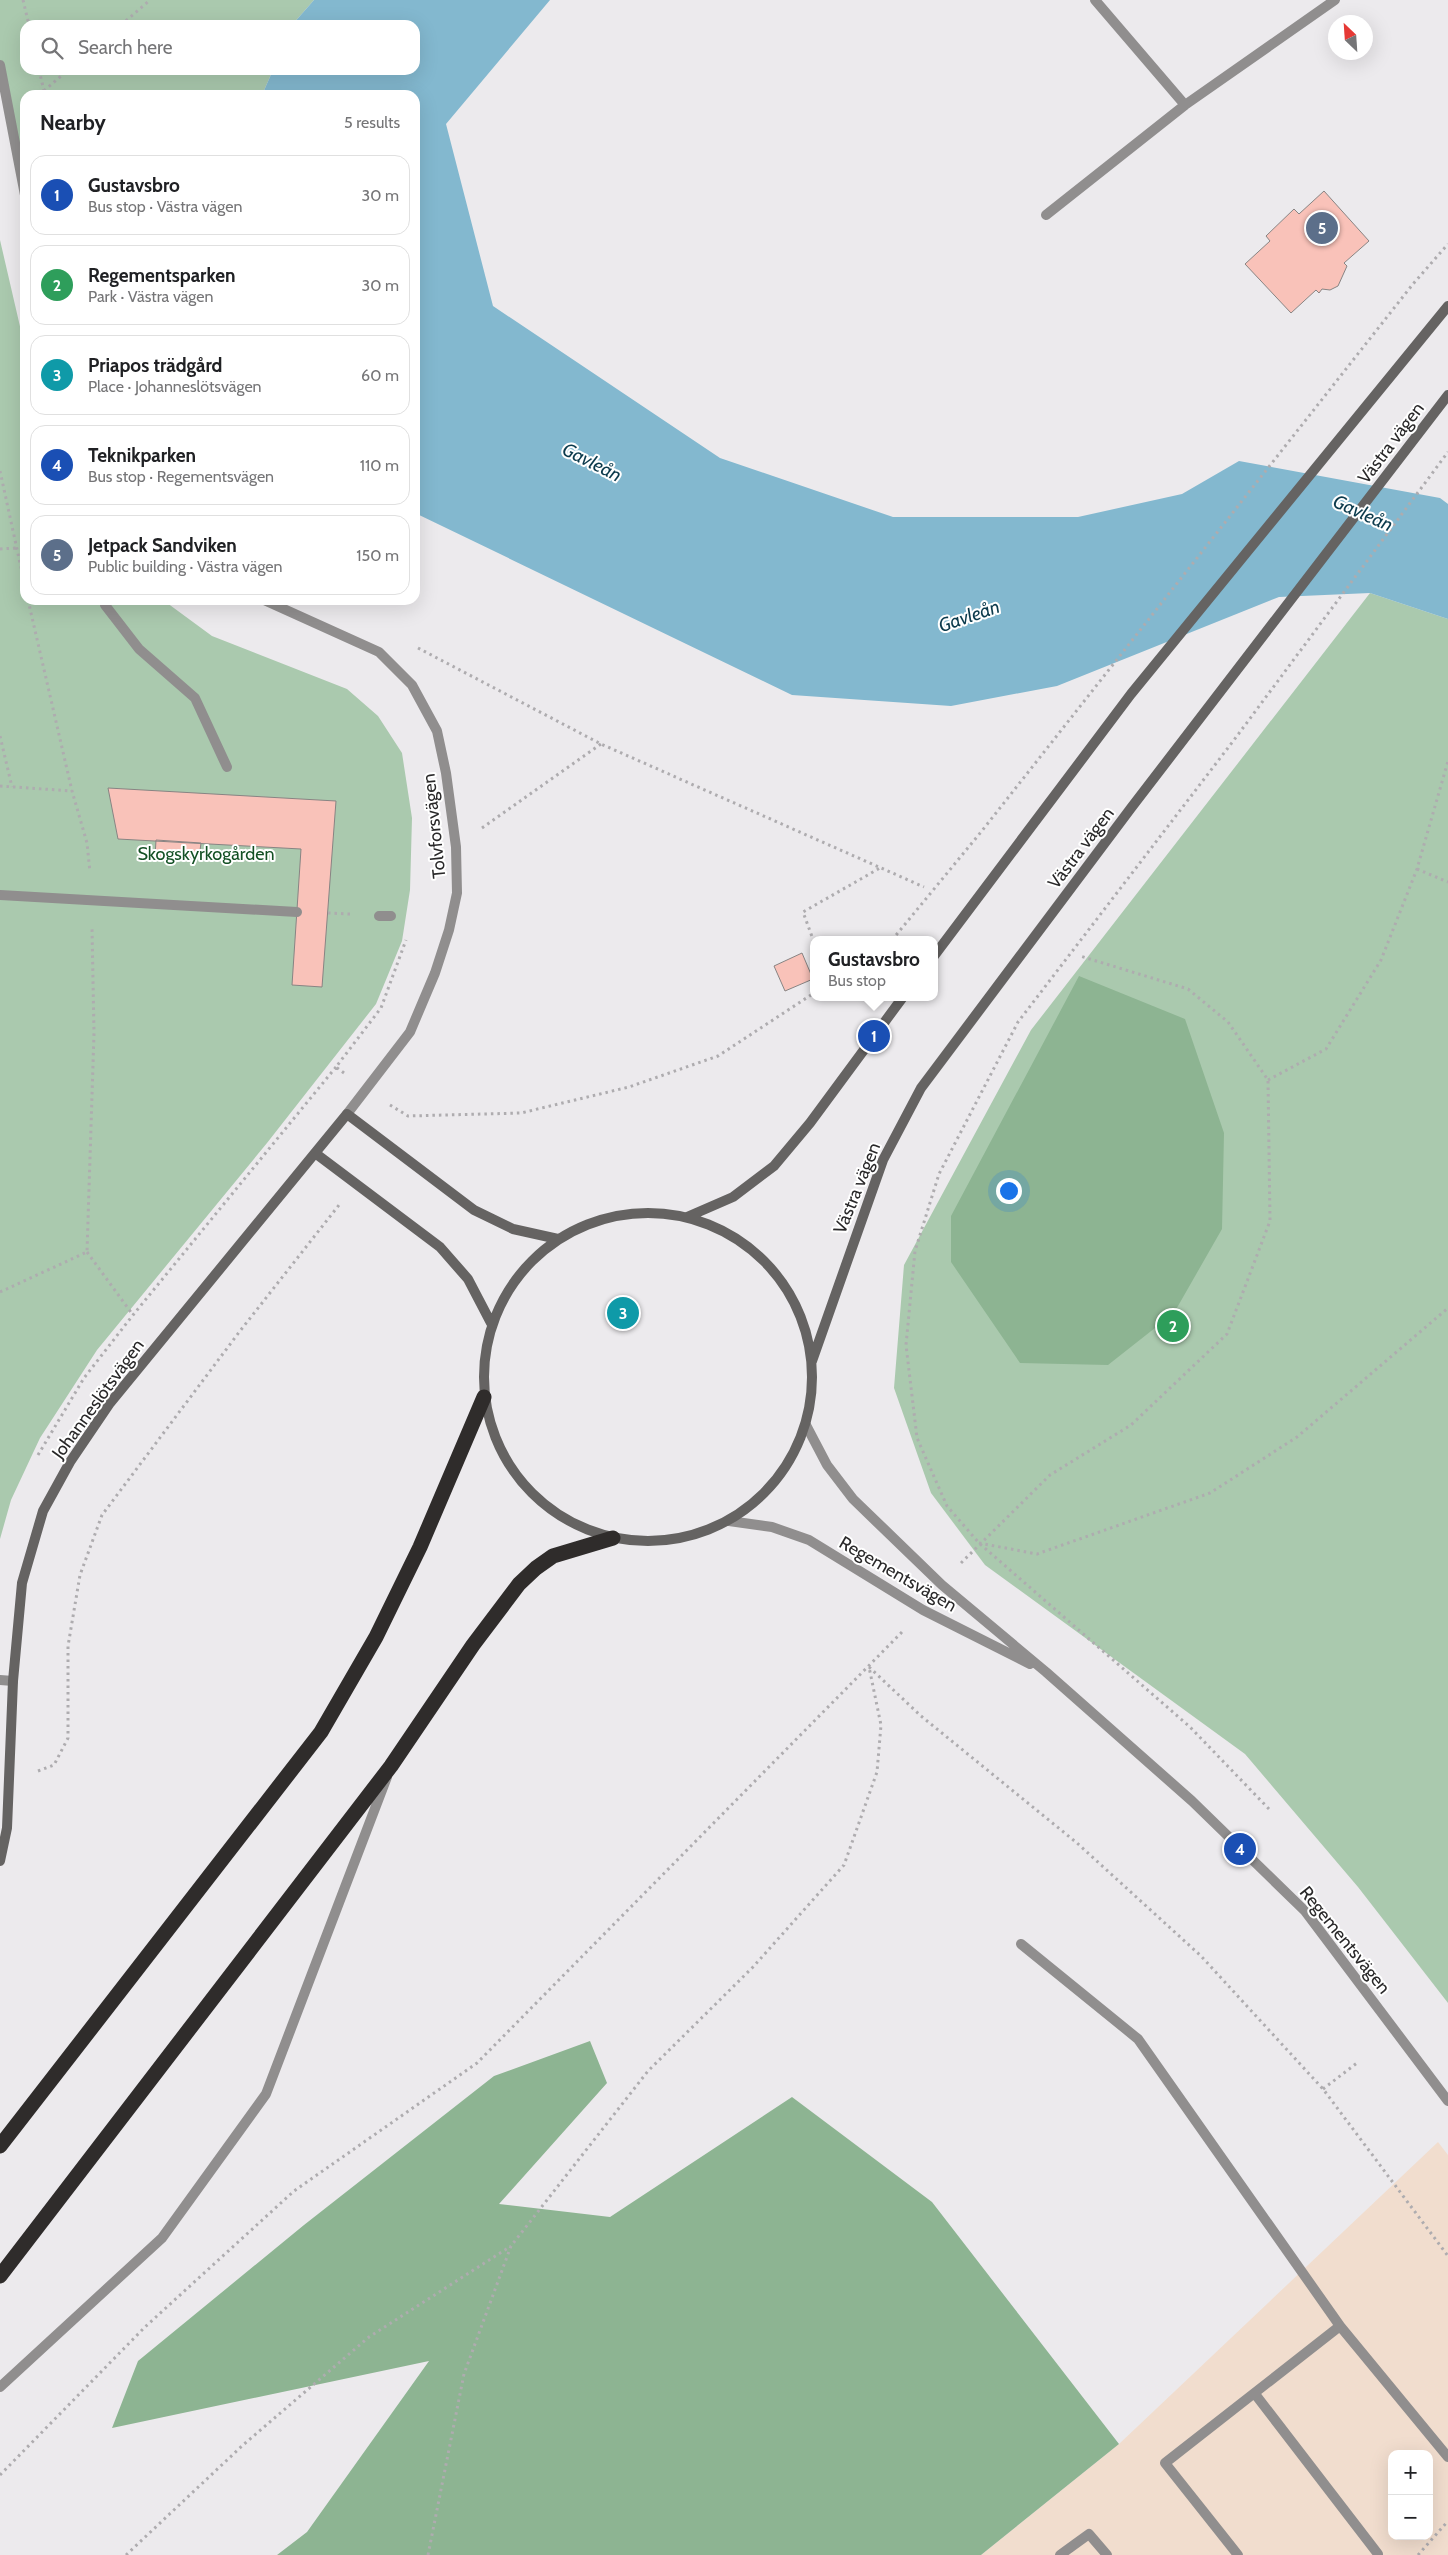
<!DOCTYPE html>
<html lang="en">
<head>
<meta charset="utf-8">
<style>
  :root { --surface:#fff; --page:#f2f2f2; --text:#202124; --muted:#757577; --line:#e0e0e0; --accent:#d93025 }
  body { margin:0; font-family:Cabin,sans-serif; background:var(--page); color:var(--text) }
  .controls { position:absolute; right:15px; bottom:15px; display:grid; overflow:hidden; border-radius:10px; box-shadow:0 5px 20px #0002 }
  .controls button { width:45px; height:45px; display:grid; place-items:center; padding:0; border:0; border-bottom:1px solid var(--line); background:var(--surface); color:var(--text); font:25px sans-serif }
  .compass { position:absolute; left:1328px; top:15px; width:45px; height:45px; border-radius:50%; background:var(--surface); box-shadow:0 5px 20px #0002; rotate:335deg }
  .you { position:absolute; left:1008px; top:1190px; width:18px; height:18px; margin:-12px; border:4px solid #fff; border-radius:50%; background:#1a73e8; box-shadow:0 0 0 8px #1a73e833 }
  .badge { display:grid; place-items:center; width:32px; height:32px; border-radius:50%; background:var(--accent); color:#fff; font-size:16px; font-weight:700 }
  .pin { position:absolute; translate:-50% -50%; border:2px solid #fff; box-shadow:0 1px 5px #0006 }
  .popup { position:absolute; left:810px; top:936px; width:128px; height:65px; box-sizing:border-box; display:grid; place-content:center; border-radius:10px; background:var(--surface); filter:drop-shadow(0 1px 4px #0005); font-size:16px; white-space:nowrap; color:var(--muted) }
  .popup b { font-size:19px; color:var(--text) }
  .popup::after { content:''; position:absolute; left:50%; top:100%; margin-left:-10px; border:10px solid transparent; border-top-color:var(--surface) }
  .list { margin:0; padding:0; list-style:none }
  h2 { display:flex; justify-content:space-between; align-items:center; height:65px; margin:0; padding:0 20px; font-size:21px }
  h2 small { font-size:16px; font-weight:400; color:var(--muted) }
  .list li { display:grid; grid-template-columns:32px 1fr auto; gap:15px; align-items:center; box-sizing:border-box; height:80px; margin:0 10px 10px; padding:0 10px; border:1px solid var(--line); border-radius:15px }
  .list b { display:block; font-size:19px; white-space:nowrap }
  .list p { margin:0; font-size:16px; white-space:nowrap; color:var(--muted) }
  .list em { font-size:16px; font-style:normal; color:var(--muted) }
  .icon { flex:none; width:28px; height:28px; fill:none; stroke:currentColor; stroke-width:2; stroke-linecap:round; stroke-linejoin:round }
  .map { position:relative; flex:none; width:1448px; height:2555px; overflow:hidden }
  .search { position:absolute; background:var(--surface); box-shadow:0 5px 20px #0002; left:20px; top:20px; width:400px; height:55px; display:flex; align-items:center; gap:12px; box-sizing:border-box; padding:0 18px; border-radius:15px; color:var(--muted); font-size:19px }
  .panel { position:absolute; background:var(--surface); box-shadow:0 5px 20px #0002; left:20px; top:90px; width:400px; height:515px; border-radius:15px }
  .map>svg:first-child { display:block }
  .commercial { fill:#f1ddce; fill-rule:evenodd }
  .green { fill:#aac9ae }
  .forest { fill:#8db492 }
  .water { fill:#83b8cf }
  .building { fill:#f9c2b9; stroke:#888483 }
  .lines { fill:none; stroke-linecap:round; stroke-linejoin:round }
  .path { stroke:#aeacaf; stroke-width:3; stroke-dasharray:2.5 4; stroke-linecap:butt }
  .service { stroke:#908e8e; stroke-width:10 }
  .minor { stroke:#908e8e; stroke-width:10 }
  .tertiary { stroke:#908e8e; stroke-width:10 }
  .secondary { stroke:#656362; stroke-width:10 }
  .motorway { stroke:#2f2c2b; stroke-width:15 }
  .labels { text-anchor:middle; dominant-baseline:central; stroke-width:4; stroke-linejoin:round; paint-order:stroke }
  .street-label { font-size:18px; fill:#292829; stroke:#fff }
  .park-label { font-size:18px; fill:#135024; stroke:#fff }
  .water-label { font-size:19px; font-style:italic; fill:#0b3a4c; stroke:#fff }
</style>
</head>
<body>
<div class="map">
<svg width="1448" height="2555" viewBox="0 0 1448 2555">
  <rect width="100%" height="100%" fill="#eceaed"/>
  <path class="commercial" d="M1438,2142L1448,2155V2555H981L1119,2444ZM1392,2454H1429V2536H1392Z"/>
  <path class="green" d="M0,0H314L292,25H25V70H273L262,95H25V195L0,65Z
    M0,240L25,348V600H163L212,636L347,689L378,716L402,753L412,818L410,890L402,941L376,1004L267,1143L97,1350L40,1438L11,1500L0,1539Z
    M1370,593L1448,619V2003L1358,1887L1245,1754L985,1565L931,1493L894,1388L904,1265L1031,1030Z"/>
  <path class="forest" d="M1079,976L1185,1019L1224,1133L1222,1229L1174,1313L1108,1365L1020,1363L951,1262V1216Z
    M590,2041L607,2083L499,2204L610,2217L792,2097L932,2202L1119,2444L981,2555H277L307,2532L429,2361L112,2428L138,2361L304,2225L494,2076Z"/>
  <path class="water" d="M314,0H550L446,124L493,306L720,458L893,517H1078L1182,494L1239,461L1440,498L1448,504V619L1370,593L1279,597L1057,686L951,706L792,695L415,513V95H262L273,70H415V25H292Z"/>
  <path class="building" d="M1324,191L1369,241L1344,263L1347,266L1338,286L1330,290L1322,289L1319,293L1316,290L1291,313L1245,264L1270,241L1266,236L1294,209L1299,214Z
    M108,788L336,801L322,987L292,985L301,849L118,839Z
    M156,840L201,843L199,858L155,857Z
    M802,953L813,979L785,991L774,966Z"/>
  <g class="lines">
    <path class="path" d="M23,0L29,25
      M121,25L150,0
      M39,70L45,95
      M39,95L68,70
      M0,471L25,586
      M0,549L16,548
      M28,600L72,791L87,843L90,872
      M418,648L601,744L924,887
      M0,736L12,787
      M0,786L72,791
      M482,828L601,744
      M1417,869L1448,882
      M328,913L350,914
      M892,940L981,832L1413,284L1448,244
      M814,942L803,912L880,868
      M344,1073L336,1067L381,1008L406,940
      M1268,1080L1326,1049L1381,960L1417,869L1448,761
      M390,1105L408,1116L521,1113L629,1087L718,1056L814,993
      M87,1252L133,1315
      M0,1292L87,1252L94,1033L92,928
      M38,1455L84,1378L133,1315L336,1067
      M979,1543L1037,1554L1210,1493L1297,1437L1448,1308
      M961,1563L1050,1475L1131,1425L1227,1334L1270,1221L1268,1080L1228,1022L1188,989L1080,956
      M869,1667L921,1716L1077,1843L1201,1956L1323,2089L1448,2256
      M38,1771L54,1765L68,1738V1646L80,1575L102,1515L240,1331L339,1205
      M1269,1809L1190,1727L979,1543L947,1506L917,1438L906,1345L915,1251L939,1174L1018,1022L1234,740L1448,452
      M1323,2089L1357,2063
      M0,2475L145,2327L294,2191L477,2063L903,1631
      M126,2555L243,2445L369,2337L511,2246
      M428,2555L464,2374L511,2246L648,2071L753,1967L844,1865L877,1772L881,1725L869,1667
      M1418,2555L1448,2521"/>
    <path class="service" d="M1095,0L1185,105
      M1046,215L1185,105L1335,0
      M106,600L105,605L139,649L195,698L227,767
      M0,895L297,912
      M379,916H391
      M1021,1944L1138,2039L1340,2326
      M0,2387L162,2238L266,2094L387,1777
      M1255,2394L1378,2554
      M1060,2555L1089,2534L1107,2555
      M1238,2555L1165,2463L1340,2326L1448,2457"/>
    <path class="minor" d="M0,1680L13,1681"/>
    <path class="tertiary" d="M0,65L25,195
      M264,600L379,652L412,685L437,731L446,773L456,847L457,893L449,930L435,973L410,1032L347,1114
      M806,1425L827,1465L853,1499L942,1585L1046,1672L1192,1801L1305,1911L1448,2101
      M729,1521L772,1527L809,1540L923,1610L1030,1664"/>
    <path class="secondary" d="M934,956L1131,694L1448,306
      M315,1153L440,1247L468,1279L491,1323
      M484 1377a164 164 0 1 1 328 0a164 164 0 1 1-328 0Z
      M687,1217L733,1197L774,1166L810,1123L903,997
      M812,1361L883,1160L921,1088L1131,808L1448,395
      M0,1861L7,1828L13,1681L22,1583L43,1511L70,1462L110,1403L347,1114L474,1210L513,1229L558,1239"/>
    <path class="motorway" d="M0,2146L321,1732L376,1637L420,1547L484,1397
      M0,2276L391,1766L473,1645L519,1584L536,1568L553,1556L613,1538"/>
  </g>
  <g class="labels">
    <g class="street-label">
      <text transform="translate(1391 443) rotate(-53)">Västra vägen</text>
      <text transform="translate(434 826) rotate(-96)">Tolvforsvägen</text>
      <text transform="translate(1081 848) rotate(-53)">Västra vägen</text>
      <text transform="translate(857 1188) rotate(-68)">Västra vägen</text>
      <text transform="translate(98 1399) rotate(-54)">Johanneslötsvägen</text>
      <text transform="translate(898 1574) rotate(30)">Regementsvägen</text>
      <text transform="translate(1345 1940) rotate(51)">Regementsvägen</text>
    </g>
    <g class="park-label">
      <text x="206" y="854">Skogskyrkogården</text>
    </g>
    <g class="water-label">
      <text transform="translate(592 462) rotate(27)">Gavleån</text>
      <text transform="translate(1363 513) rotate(24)">Gavleån</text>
      <text transform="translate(969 616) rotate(-19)">Gavleån</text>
    </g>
  </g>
</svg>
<div class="controls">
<button>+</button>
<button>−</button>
</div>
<svg class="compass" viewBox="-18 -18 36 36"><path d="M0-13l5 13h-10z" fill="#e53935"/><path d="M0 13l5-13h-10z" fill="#757577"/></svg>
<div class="you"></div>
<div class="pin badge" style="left:874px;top:1036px;background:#1a4fb4">1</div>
<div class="popup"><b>Gustavsbro</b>Bus stop</div>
<div class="pin badge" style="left:1173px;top:1326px;background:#2e9e5b">2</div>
<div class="pin badge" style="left:623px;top:1313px;background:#0f9aa8">3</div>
<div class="pin badge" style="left:1240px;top:1849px;background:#1a4fb4">4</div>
<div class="pin badge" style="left:1322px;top:228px;background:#5c6f8a">5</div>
<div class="search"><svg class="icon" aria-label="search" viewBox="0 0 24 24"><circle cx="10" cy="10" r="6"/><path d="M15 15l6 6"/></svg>Search here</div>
<section class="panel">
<h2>Nearby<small>5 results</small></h2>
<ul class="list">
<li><span class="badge" style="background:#1a4fb4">1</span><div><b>Gustavsbro</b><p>Bus stop · Västra vägen</p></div><em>30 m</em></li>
<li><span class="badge" style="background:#2e9e5b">2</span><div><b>Regementsparken</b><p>Park · Västra vägen</p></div><em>30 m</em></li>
<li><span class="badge" style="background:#0f9aa8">3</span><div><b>Priapos trädgård</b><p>Place · Johanneslötsvägen</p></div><em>60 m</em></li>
<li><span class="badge" style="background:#1a4fb4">4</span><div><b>Teknikparken</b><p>Bus stop · Regementsvägen</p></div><em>110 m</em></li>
<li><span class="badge" style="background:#5c6f8a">5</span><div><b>Jetpack Sandviken</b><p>Public building · Västra vägen</p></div><em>150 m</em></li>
</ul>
</section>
</div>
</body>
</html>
